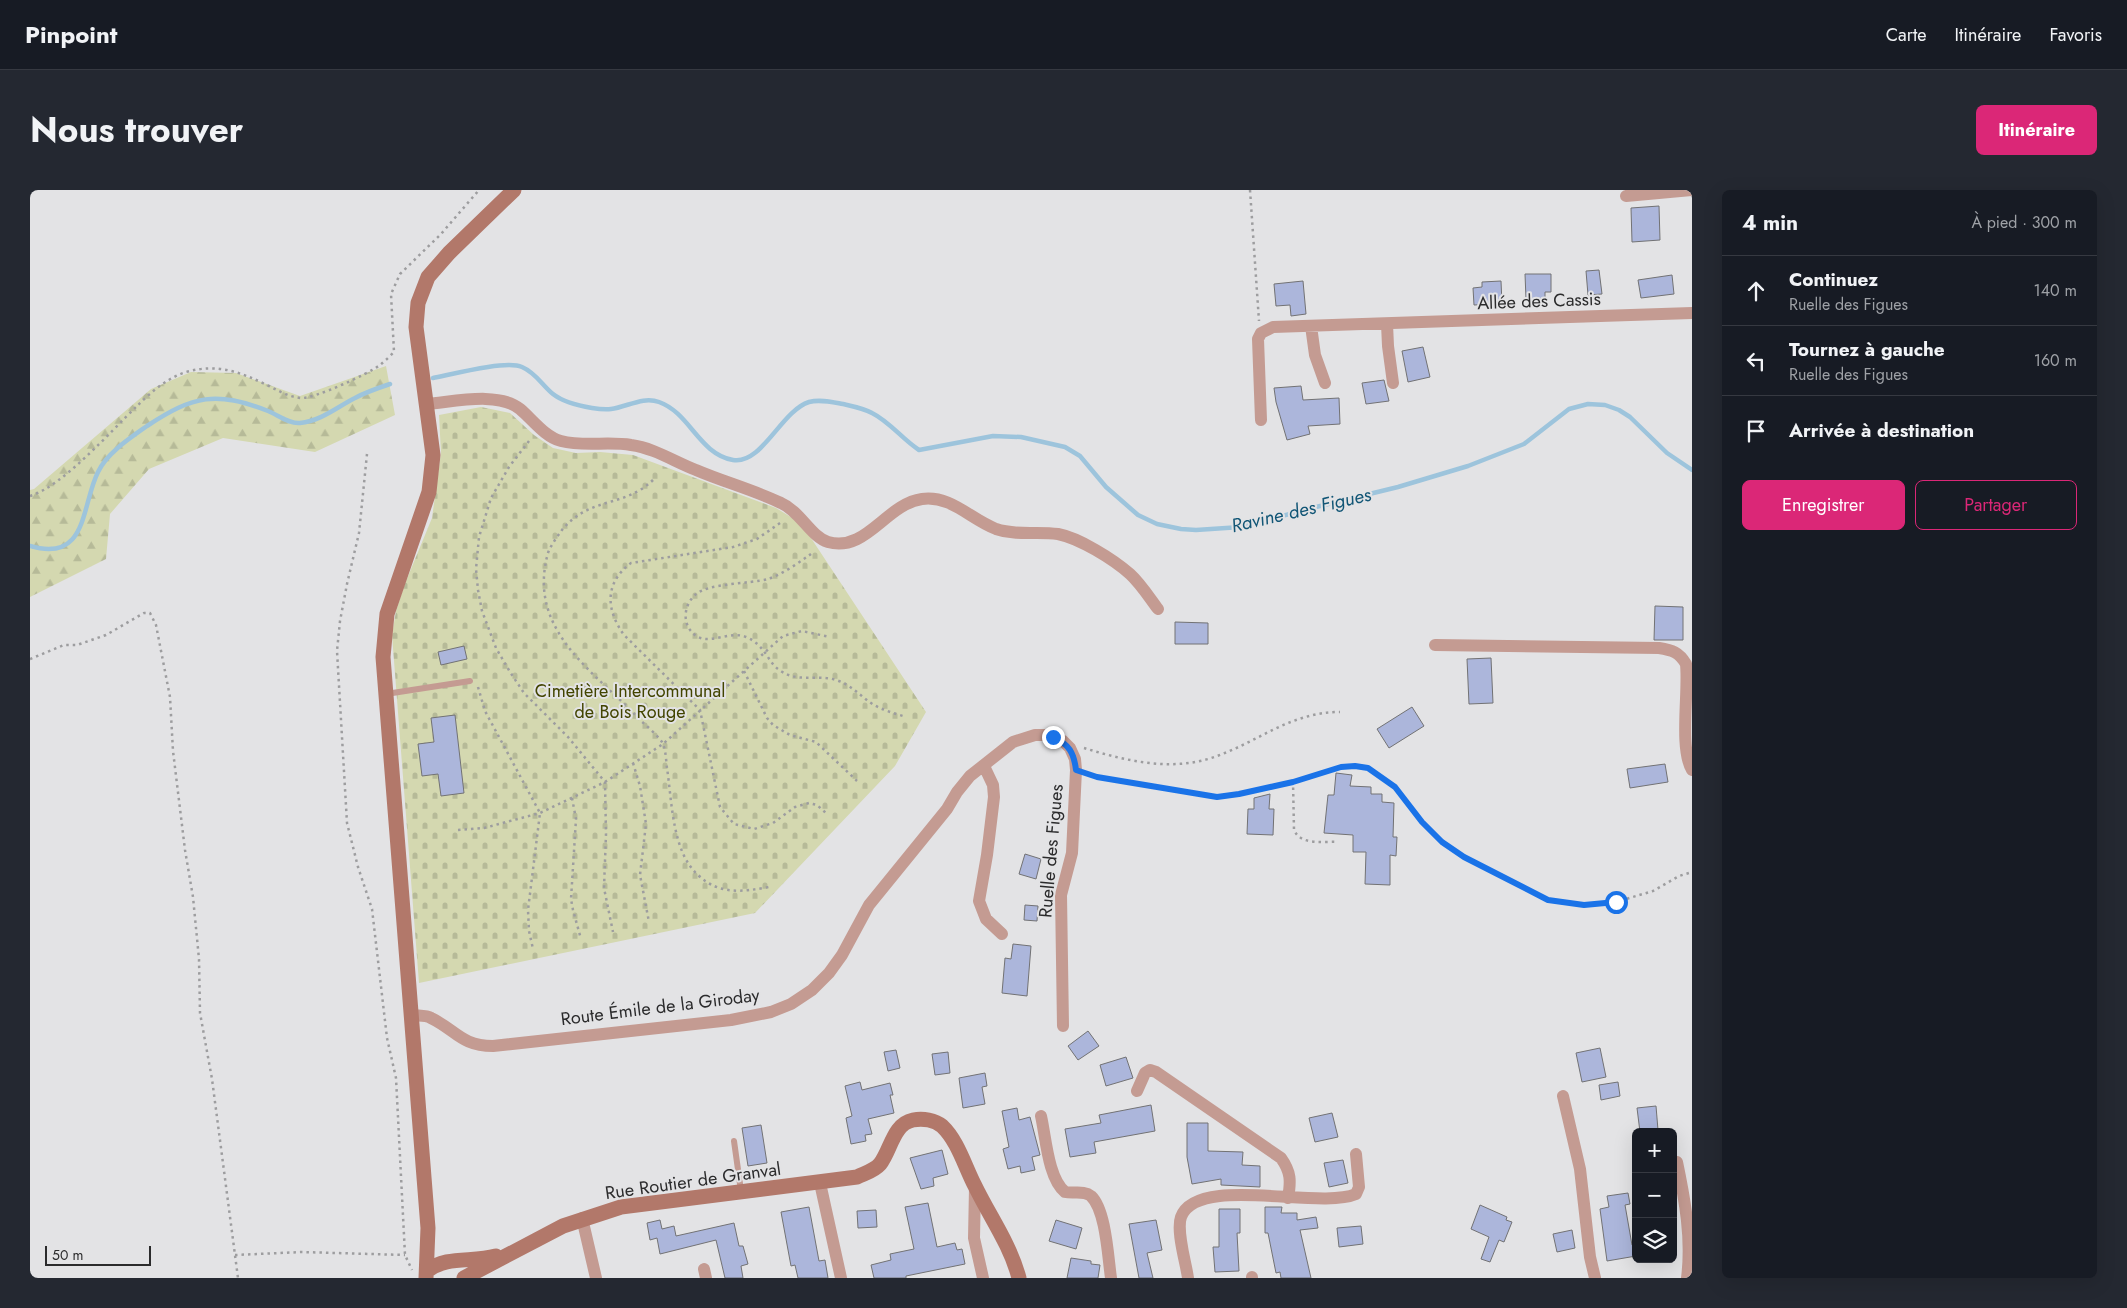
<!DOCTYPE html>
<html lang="fr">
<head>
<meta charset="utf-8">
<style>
  :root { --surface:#171b24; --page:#242831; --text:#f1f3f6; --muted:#9ea1a6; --line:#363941; --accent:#db2777 }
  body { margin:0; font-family:Jost,sans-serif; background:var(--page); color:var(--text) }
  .controls { position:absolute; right:15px; bottom:15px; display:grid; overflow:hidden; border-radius:8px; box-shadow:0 5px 20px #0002 }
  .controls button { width:45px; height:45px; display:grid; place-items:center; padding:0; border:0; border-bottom:1px solid var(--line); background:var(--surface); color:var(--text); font:25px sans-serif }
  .scale { position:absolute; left:15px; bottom:12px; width:106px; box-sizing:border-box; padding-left:5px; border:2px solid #2b2b2c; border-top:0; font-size:14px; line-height:18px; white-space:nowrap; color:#2b2b2c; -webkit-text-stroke:4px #e3e3e5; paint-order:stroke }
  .stop { position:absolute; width:15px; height:15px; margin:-11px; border:4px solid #1a73e8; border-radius:50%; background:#fff }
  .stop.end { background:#1a73e8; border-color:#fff; box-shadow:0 1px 5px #0008 }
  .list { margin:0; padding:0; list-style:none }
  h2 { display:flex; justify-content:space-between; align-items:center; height:65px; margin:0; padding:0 20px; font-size:21px }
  h2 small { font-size:16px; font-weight:400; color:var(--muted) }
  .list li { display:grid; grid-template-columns:32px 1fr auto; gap:15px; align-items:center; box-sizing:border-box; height:70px; padding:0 20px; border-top:1px solid var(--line) }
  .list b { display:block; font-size:19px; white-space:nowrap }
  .list p { margin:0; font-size:16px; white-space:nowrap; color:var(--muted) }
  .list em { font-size:16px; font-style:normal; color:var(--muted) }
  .actions { display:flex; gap:10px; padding:15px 20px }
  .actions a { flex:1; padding:11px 0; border:1px solid var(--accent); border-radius:8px; text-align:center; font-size:18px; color:var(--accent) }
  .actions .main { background:var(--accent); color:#fff }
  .icon { flex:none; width:28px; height:28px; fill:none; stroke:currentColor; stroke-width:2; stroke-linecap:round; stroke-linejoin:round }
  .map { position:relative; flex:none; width:1662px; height:1088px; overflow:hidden; border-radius:8px }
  header { display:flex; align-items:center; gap:30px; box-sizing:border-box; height:70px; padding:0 25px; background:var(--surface); border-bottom:1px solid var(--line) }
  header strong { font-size:24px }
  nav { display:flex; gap:28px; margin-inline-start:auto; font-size:18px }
  .intro { display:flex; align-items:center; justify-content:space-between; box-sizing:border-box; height:120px; padding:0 30px }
  h1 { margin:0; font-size:35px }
  .button { padding:12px 22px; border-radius:8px; background:var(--accent); color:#fff; font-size:18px; font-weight:700 }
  main { display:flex; gap:30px; padding:0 30px }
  aside { flex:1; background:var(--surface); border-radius:8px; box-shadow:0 5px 20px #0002 }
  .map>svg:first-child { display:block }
  .forest { fill:url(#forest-firs) }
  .cemetery { fill:url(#cemetery-stones) }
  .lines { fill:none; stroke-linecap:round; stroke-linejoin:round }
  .stream { stroke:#9dc4dc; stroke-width:4.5 }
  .building { fill:#acb6db; stroke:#727274 }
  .path { stroke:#9d9d9f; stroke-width:2.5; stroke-dasharray:2.5 4; stroke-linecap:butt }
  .lane { stroke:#c49b92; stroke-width:6 }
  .street { stroke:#c49b92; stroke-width:12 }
  .secondary { stroke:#b2786a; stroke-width:15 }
  .route { stroke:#1a73e8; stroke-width:6 }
  .labels { text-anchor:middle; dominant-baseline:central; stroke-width:4; stroke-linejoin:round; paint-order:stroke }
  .street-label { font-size:18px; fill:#2b2b2c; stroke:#e3e3e5 }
  .park-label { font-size:18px; fill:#424400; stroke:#e3e3e5 }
  .water-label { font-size:19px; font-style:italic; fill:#125676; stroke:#e3e3e5 }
</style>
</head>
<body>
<header>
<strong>Pinpoint</strong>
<nav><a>Carte</a><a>Itinéraire</a><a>Favoris</a></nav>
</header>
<div class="intro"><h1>Nous trouver</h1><a class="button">Itinéraire</a></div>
<main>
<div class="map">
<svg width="1662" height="1088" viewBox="0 0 1662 1088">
  <defs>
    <pattern id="forest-firs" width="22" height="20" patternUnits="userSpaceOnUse" patternTransform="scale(1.25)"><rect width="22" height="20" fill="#d4d8b0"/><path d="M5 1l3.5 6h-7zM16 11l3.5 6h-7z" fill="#b6ba98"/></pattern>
    <pattern id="cemetery-stones" width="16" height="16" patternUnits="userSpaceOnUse" patternTransform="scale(1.25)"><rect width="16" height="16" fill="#d4d8b0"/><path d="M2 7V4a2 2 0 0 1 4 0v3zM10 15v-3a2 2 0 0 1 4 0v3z" fill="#b6ba98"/></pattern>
  </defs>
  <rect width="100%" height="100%" fill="#e3e3e5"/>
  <path class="forest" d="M356,176L365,225L285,262L193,248L119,279L80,324L76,369L0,407V300L4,299L121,199L161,182L206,183L270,206Z"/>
  <path class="cemetery" d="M451,217L480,223L504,245L523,258L546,263L570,262L603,265L746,318L764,329L779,345L896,522L865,576L725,723L389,793L362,445L366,421L374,396L402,328L411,263L409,225Z"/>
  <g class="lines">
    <path class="stream" d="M403,188C423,184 476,170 492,177C506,183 512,195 523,204C533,212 550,216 562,218C568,219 575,220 581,219C597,217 613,206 629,212C660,223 669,264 703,270C732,275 751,221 779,212C790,209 802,212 813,214C822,216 833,218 842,223C860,232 872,249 889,260L963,246L991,247L1035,257L1050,266L1076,297L1108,325L1127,334L1151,339L1166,340L1211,337L1278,319L1368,297L1438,276L1494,254L1539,219L1558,214L1575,215L1589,220L1600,227L1637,263L1662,280
      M0,356C58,373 51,316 68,282C77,263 100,248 117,236C164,205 186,201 238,221C248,225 259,234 270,233C291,231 307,217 325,208C336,202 348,198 360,194"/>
  </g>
  <path class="building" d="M1629,16L1630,50L1602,52L1601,18Z
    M1569,80L1572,104L1558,105L1556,81Z
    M1495,84H1521V102H1515V109H1496Z
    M1642,85L1644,104L1611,108L1608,90Z
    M1273,91L1276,124L1261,126L1260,115L1246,116L1244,94Z
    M1471,91L1472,114L1444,115L1443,98L1452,97V92Z
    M1393,157L1400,187L1378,192L1372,161Z
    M1354,190L1359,211L1336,214L1332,193Z
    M1271,196L1273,210L1309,208L1310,234L1278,236L1280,244L1257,250L1246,212L1244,198Z
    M1625,416L1653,417V450H1624Z
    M1145,432L1178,433V454H1145Z
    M434,456L437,469L411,475L408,462Z
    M1461,468L1463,513L1439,514L1437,469Z
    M1382,517L1394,536L1359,558L1347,539Z
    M425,525L434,603L411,606L408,584L392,586L388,554L404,552L401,528Z
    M1635,574L1638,592L1600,598L1597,579Z
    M1306,583L1322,585L1320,596L1341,597V604H1352V612L1364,613L1363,647H1367L1366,666L1360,665V695L1335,694L1336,662H1323V645L1294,643L1298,605H1304Z
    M1240,604L1239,619H1244L1243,645L1217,644L1218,619H1224V608Z
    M995,664L1011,669L1006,689L989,684Z
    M995,715L1008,716L1007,731L994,730Z
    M983,754L1001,756L997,806L972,803L975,768L981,769Z
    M1058,841L1069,856L1048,870L1038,856Z
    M1570,858L1576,887L1552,892L1546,863Z
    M866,860L870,878L858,881L854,862Z
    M918,862L920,883L905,885L902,864Z
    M1096,867L1103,888L1076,896L1070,875Z
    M955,883L957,896L952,897L955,914L933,918L929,888Z
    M830,892L832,900L860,893L863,905H860L864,923L838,929L842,944L835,945L836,951L821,954L816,928L822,926L815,896Z
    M1588,892L1590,906L1571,910L1569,895Z
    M1121,915L1125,941L1064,952L1066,963L1040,967L1035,939L1071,933L1069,925Z
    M1626,916L1628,940L1610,942L1607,918Z
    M987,918L989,930L1000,927L1010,965L1002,967L1005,980L991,983L990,976L978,979L973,959L979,957L972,921Z
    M1302,923L1308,947L1285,952L1279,928Z
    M1157,933H1178V961L1213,962L1212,975L1230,976V997L1191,995V989L1162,994L1157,967Z
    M731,935L737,973L718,976L712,938Z
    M912,960L918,984L903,988L904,996L891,999L880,968Z
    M1313,970L1318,993L1299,997L1294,973Z
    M1598,1003L1600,1014L1595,1015L1602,1055L1606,1054V1066L1577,1071L1570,1019L1579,1017L1577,1006Z
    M898,1013L907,1057L925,1053L927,1060L932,1059L935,1074L876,1086V1088H844L841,1075L861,1070L860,1064L884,1059L875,1017Z
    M1450,1015L1477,1027L1476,1030L1482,1032L1474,1052L1469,1050L1460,1072L1451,1069L1459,1047L1441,1039Z
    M779,1017L789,1071L795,1070L798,1088H768L765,1075L761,1076L751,1022Z
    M1235,1017H1252L1251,1023H1267V1030L1286,1027L1288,1038L1270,1040L1281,1088H1251L1250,1082L1246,1083L1238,1043H1235Z
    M1189,1019H1210V1043H1207L1209,1081L1185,1082L1183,1057H1189Z
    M846,1020L847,1037L828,1038L827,1021Z
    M630,1030L632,1039L644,1036L646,1046L704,1033L709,1056H713L718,1074L711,1076L713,1088H695L686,1050L630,1064L627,1048L620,1050L617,1033Z
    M1026,1030L1052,1038L1046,1059L1019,1051Z
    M1126,1030L1132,1060L1117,1063L1123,1088H1109L1099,1034Z
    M1331,1036L1333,1054L1309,1057L1307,1038Z
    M1542,1040L1545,1058L1527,1062L1523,1044Z
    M1041,1068L1061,1071V1074L1070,1075L1068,1088H1037Z"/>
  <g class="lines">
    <path class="path" d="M1220,0L1229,131
      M499,251L479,277L461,308L449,347L446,379L448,400L452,421L466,458L480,482L494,503L538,547L575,592L576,644L574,698L583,742
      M337,264L329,343L317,394L310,431L307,461L317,633L328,677L342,719L357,848L366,888L375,1065L382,1080
      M623,290C594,318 560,306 532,340C527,347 521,355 518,363C496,442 566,482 611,531C618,537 627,545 632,552C636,559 636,571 637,578C642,611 642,662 668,685C689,705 712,702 739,697
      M0,306C33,296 80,242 107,216C120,203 137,188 156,182C188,173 210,182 239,196C249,201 259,207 271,208C284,209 338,184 350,175C355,171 360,166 364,162L361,104L370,84L411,44L449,0
      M750,333L727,349L703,357L601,373C574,393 576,420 594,445L670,520L690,617L704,634L724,639L743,633L765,617L779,613L787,615L797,624
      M781,364C768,373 753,384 738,389C720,394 677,393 665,405C653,416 652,435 665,445C679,456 700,440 716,447C737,456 737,473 751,481C768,493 788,484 806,490C822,495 831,507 844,515C853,520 863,523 873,526
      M0,469L34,455H47L76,445L114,423H120L126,435L140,507L143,561L155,660L163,707L169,769L170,823L182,889L208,1088
      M714,481L737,528L743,535L760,545L786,552L827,591
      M448,497L455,521L510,623L498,720L499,741L503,759
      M1054,558C1093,570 1137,581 1178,569C1225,555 1258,522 1310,522
      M603,573L610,596L616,634L610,685L619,732
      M1059,585L1187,607L1209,605L1263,591L1311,577L1325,576L1338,578L1365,597L1392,632L1411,652L1434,667L1518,710L1554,715L1586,712L1623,701L1649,686L1662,682
      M1263,591L1264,640C1271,656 1293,651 1308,652
      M542,608L546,629L541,709L543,720L551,749
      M428,640L454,638L510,623L575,592L633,554L753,446L772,441L800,447
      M205,1065L272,1062L375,1065"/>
    <path class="lane" d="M356,504L440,491
      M704,951L711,1001"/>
    <path class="street" d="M1596,6L1662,0
      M1357,134L1358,156L1363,193
      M1281,136L1285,165L1295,193
      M397,214C423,212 468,201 490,219C502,229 515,247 531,251C554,257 578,251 601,255C624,258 645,272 666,280C694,292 724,300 751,313C770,321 781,347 798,352C836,363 856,314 892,309C921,305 940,329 966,339C986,346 1007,341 1028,344C1049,348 1083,369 1100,384C1110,393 1119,407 1128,419
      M1231,230L1228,149L1231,143L1243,137L1662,123
      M1405,455L1629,458C1642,460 1649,462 1656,474C1659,502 1649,558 1662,580
      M954,576L963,595L964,607L957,665L949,711L956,729L972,744
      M382,825C388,826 396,825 401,828C426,840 431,856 463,856L701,830L741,822L761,814L782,800L799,783L812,765L839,715L917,619L927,602L940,586L983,552L1005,545H1014L1033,551L1040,558L1045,569L1046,580L1042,663L1031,705L1033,836
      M1107,901L1115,883L1120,880L1126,882L1251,968C1261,982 1261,991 1258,1008
      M1533,906L1550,979L1560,1067L1565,1088
      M1011,926C1016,948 1018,988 1035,1002C1043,1004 1054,1000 1061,1006C1076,1020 1078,1068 1081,1088
      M1647,972C1655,1010 1662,1049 1657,1088
      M790,993L811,1088
      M945,998L944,1048L953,1088
      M552,1028L566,1088
      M674,1079L676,1088
      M1222,1087V1088
      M1158,1088C1156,1073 1146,1041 1151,1027C1167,984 1289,1020 1326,1004L1329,997L1326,964"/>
    <path class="secondary" d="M397,1081C417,1065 442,1073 466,1066
      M396,1088L398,1038L353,467L357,424L399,302L403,265L386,137L388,113L398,87L419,63L484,0
      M434,1088L533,1036L591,1017L827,987C835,983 844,981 850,974C861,960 863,934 883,930C893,928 905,930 912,936C928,951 935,977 945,996C960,1027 980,1054 989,1088"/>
  </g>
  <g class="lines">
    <path class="route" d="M1023,547C1039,554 1044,563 1046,580L1067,587L1187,607L1209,604L1263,592L1311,577L1325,576L1338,578L1365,597L1392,632L1412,652L1434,667L1518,710L1554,715L1586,712"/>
  </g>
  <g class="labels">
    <g class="street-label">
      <text transform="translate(1509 111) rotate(-2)">Allée des Cassis</text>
      <text transform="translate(1021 661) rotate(-85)">Ruelle des Figues</text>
      <text transform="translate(630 817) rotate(-7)">Route Émile de la Giroday</text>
      <text transform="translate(663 991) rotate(-8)">Rue Routier de Granval</text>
    </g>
    <g class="park-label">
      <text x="600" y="501">Cimetière Intercommunal<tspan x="600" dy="21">de Bois Rouge</tspan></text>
    </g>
    <g class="water-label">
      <text transform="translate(1271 320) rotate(-13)">Ravine des Figues</text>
    </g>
  </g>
</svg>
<div class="controls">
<button>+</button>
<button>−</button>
<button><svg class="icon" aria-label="layers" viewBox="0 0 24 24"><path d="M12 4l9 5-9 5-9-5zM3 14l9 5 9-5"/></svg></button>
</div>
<div class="scale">50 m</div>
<div class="stop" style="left:1586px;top:712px"></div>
<div class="stop end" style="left:1023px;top:547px"></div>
</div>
<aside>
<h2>4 min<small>À pied · 300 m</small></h2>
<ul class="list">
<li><svg class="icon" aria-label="ahead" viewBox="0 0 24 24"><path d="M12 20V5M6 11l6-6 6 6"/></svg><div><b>Continuez</b><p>Ruelle des Figues</p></div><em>140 m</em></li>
<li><svg class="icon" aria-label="left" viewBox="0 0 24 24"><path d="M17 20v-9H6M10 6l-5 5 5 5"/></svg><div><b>Tournez à gauche</b><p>Ruelle des Figues</p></div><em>160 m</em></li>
<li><svg class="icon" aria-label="arrive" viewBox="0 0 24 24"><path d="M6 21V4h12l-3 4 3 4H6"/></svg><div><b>Arrivée à destination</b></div></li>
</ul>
<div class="actions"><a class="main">Enregistrer</a><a>Partager</a></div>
</aside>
</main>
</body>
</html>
